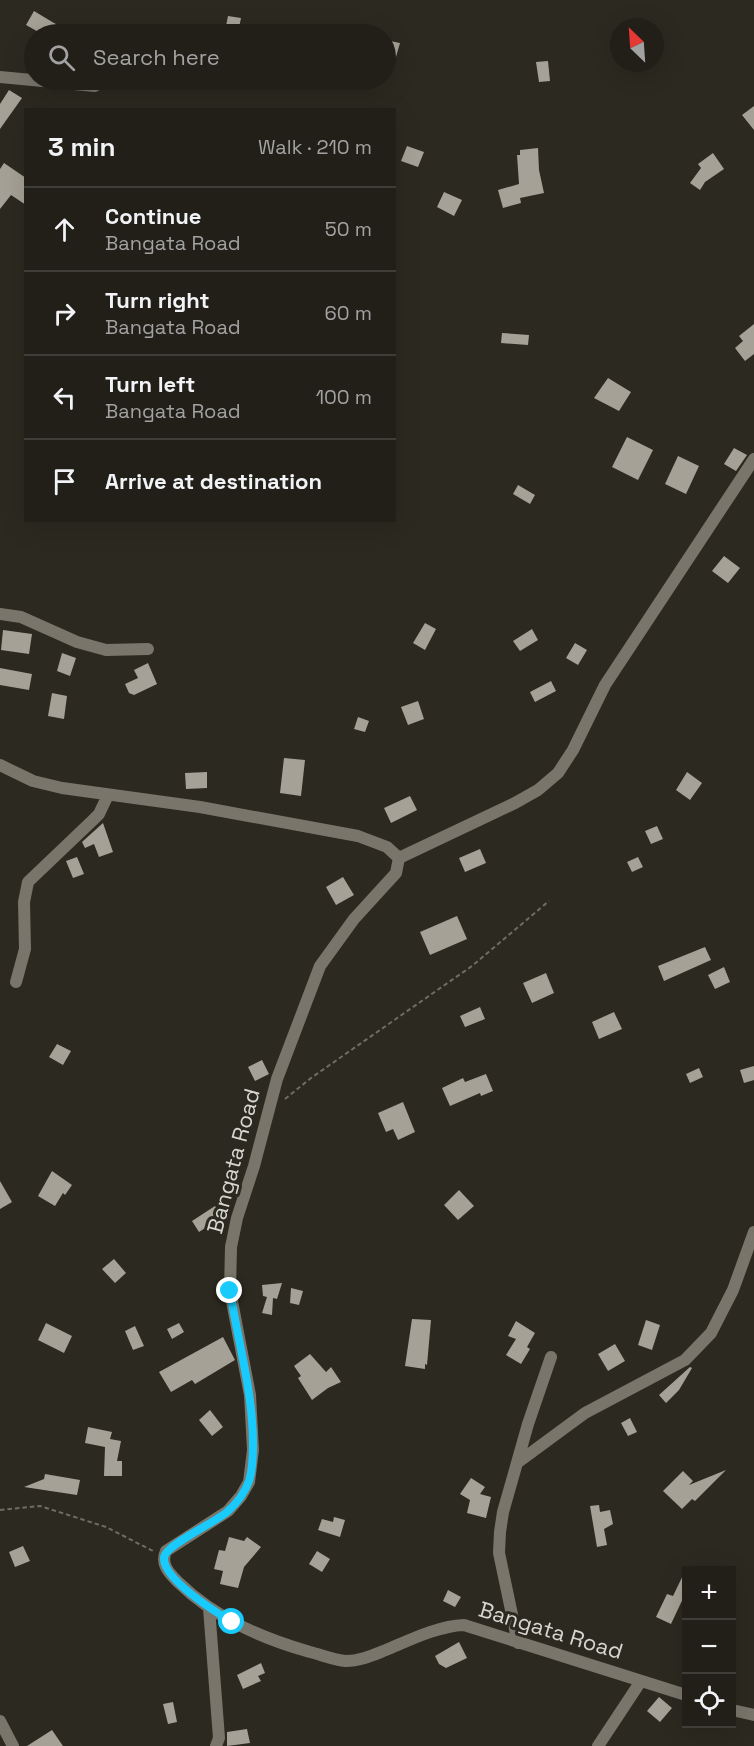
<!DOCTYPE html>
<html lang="en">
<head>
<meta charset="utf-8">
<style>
  :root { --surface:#211f18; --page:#2d2c25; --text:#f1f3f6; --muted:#a2a2a2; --line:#3e3d37 }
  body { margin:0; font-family:"Space Grotesk",sans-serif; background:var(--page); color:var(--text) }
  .controls { position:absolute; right:18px; bottom:18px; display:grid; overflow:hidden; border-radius:0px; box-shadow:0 6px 24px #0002 }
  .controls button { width:54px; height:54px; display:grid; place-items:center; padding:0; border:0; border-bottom:2px solid var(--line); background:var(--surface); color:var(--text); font:30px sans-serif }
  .compass { position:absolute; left:610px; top:18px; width:54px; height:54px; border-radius:50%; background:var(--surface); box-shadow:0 6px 24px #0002; rotate:335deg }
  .stop { position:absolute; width:18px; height:18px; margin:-14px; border:4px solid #19cafc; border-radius:50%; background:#fff }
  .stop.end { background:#19cafc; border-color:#fff; box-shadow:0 2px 6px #0008 }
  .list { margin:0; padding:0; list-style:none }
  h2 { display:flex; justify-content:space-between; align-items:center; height:78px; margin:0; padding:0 24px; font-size:26px }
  h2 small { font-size:20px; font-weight:400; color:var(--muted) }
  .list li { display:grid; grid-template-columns:39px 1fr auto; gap:18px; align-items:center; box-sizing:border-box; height:84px; padding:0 24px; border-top:2px solid var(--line) }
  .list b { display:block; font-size:22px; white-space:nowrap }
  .list p { margin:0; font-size:20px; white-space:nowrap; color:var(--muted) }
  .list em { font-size:20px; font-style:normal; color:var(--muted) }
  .icon { flex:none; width:33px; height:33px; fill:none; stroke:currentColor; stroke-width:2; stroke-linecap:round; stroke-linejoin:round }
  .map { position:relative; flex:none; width:754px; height:1746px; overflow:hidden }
  .search { position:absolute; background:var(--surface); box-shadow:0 6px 24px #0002; left:24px; top:24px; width:372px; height:66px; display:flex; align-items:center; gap:15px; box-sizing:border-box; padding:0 21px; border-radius:33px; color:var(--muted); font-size:22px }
  .panel { position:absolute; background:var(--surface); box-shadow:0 6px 24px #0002; left:24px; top:108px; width:372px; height:414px; border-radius:0px }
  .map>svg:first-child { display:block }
  .building { fill:#a6a197 }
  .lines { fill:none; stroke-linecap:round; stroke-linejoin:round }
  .path { stroke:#6f6c64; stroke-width:2; stroke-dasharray:4.5 3; stroke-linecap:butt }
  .street { stroke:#79756b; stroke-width:12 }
  .route { stroke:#19cafc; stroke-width:8 }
  .labels { text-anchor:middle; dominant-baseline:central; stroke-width:6; stroke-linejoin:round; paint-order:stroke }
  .street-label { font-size:22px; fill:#d8d6d0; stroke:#2c2920 }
</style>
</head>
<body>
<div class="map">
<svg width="754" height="1746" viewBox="0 0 754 1746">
  <rect width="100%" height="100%" fill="#2c2920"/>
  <path class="building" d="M34,11L54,23L76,34H42L26,25Z
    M228,16L241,18L238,33L225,31Z
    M390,41L400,43L396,57L387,55Z
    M548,61L550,81L539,82L536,62Z
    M9,90L22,98L0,129V104Z
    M754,106V130L742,115Z
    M407,146L424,152L418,167L401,161Z
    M538,148L539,170L544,193L520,198L521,203L503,208L498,190L519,184L517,155H520V150Z
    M713,153L724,169L705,182L700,190L690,183L701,168L698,164Z
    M4,163L26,178V205L11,195L0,209V169Z
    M444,192L462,200L454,216L437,207Z
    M754,324V354L745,361L735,348L743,341L739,336Z
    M502,333L529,335L528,345L501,343Z
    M608,378L631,392L619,411L594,398Z
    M627,437L653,450L638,480L612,467Z
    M734,448L747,455L736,471L724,464Z
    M678,456L699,466L686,494L665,484Z
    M518,485L535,495L530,504L513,494Z
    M724,556L740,568L728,583L712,571Z
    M425,623L436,629L425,650L413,643Z
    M532,629L538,640L520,651L513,641Z
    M3,630L32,634L29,654L1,650Z
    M575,643L587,650L578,665L566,658Z
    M62,653L76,658L70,676L57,671Z
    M148,663L157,684L134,695L129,693L125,684L138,678L134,670Z
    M0,668L32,674L29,690L0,685Z
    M551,681L556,691L535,702L530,692Z
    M52,693L67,696L64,719L48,716Z
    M418,701L424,719L408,725L401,707Z
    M358,717L369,721L365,732L354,729Z
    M284,758L305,760L301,796L280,793Z
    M207,772V788L186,789L185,773Z
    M687,772L702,783L690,800L676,790Z
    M410,796L417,810L391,823L384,808Z
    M103,823L113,852L99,857L94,844L85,848L82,842Z
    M657,826L663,839L651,844L645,831Z
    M480,849L486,863L465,872L459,858Z
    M77,857L84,874L73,878L66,861Z
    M638,857L643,867L632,872L627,862Z
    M343,877L354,895L336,905L326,887Z
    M457,916L467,939L430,955L420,932Z
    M705,947L711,960L664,981L658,966Z
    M724,967L730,982L715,989L708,975Z
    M546,973L554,993L532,1003L523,983Z
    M480,1007L485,1019L465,1027L460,1016Z
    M614,1012L622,1029L599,1039L592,1022Z
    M57,1044L71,1051L63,1065L49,1057Z
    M262,1060L269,1074L255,1081L248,1067Z
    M754,1066V1080L744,1083L740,1070Z
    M699,1068L703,1077L690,1083L686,1074Z
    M486,1074L493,1091L481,1096L480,1093L450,1106L442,1088L463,1078L465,1082Z
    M403,1102L415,1132L398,1140L393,1129L386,1132L378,1113Z
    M52,1171L72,1185L65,1195L63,1193L55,1206L38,1196Z
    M0,1181L12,1202L0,1209Z
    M459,1190L474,1206L458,1220L444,1205Z
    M215,1206L222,1217L199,1232L192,1221Z
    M114,1259L126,1273L115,1283L102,1269Z
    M282,1283L277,1299L273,1298L272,1315L262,1313L267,1297L263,1296L262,1285Z
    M291,1288L303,1291L299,1305L290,1303Z
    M412,1319L431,1320L427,1365L425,1364V1369L405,1366Z
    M646,1320L660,1325L652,1350L638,1345Z
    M516,1321L535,1333L527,1347L530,1349L521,1364L506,1355L516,1339L508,1336Z
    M46,1323L72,1336L64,1353L38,1340Z
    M179,1323L184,1332L172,1339L167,1329Z
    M135,1326L144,1346L133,1350L125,1331Z
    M223,1337L235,1360L195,1384L192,1380L171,1392L159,1372Z
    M615,1344L625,1361L608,1371L598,1354Z
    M310,1354L326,1372L331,1367L341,1382L328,1388L312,1400L298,1378L301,1376L294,1366Z
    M690,1367L692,1368L679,1390L666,1403L659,1395Z
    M210,1410L223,1427L212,1436L199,1420Z
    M630,1418L637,1432L628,1436L621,1423Z
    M88,1427L112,1432L110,1439L121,1441L117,1461H122V1476H104L105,1447L85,1443Z
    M726,1470L695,1501L692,1499L682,1509L663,1491L683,1471L693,1481L689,1485Z
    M45,1474L80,1480L77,1495L24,1487L44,1479Z
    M471,1478L485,1487L480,1494L491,1497L486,1518L467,1513L470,1500L460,1494Z
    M599,1505L600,1512L610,1510L613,1524L604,1529L607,1545L597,1547L590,1506Z
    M334,1517L345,1520L340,1537L318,1530L322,1519L333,1522Z
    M229,1537L244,1541L247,1537L261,1547L244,1567L238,1588L220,1584L223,1571L214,1569L219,1550L225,1551Z
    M23,1546L30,1561L15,1567L9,1552Z
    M317,1551L330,1559L322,1572L309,1564Z
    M687,1567L694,1570H687V1590L671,1624L656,1617L667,1594L673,1596Z
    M448,1590L461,1597L455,1607L443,1601Z
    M459,1642L467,1658L446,1668L439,1664L435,1656Z
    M261,1663L265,1673L258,1676L261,1681L243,1689L237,1675Z
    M659,1697L672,1708L660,1722L647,1711Z
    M173,1702L177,1722L168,1724L163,1704Z
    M247,1729L250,1743L227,1746V1732Z
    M52,1730L63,1746H27Z"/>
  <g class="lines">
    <path class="path" d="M285,1099L311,1078L472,966L549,901
      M0,1510L40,1506L106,1527L153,1551"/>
    <path class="street" d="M0,77L95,86
      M0,614L21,617L77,642L106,650L148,649
      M0,765L33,781L62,788L200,807L358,836L387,847L399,858L396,873L354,919L320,966L277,1079L254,1166L237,1218L231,1247L230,1291L250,1395L253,1450L249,1482L241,1496L228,1511L166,1551C160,1564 169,1573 178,1582C215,1618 261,1638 310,1652C322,1655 334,1660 346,1661C360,1661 373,1655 386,1650C410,1640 438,1626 464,1625L686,1695
      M399,858L515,803L538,790L558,773L573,750L605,685L754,459
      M16,982L25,949L24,902L28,882L93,820L99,814L108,795
      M517,1463L585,1413L685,1360L711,1333L733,1290L754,1232
      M209,1608L219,1738L216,1746
      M518,1643L499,1553L500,1532L503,1512L528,1424L551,1357
      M732,1710L754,1715
      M0,1721L13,1746
      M598,1746L641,1681"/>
  </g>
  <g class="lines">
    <path class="route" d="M230,1291C238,1342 253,1392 253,1444C253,1456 253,1469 249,1481C245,1492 237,1503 228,1511C217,1522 164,1545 164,1558C163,1579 214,1611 232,1622"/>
  </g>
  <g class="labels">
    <g class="street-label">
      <text transform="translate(233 1161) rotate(-75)">Bangata Road</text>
      <text transform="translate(551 1630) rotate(17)">Bangata Road</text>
    </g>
  </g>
</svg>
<div class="controls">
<button>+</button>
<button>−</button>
<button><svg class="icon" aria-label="locate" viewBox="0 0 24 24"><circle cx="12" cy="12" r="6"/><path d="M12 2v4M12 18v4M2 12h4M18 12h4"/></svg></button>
</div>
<svg class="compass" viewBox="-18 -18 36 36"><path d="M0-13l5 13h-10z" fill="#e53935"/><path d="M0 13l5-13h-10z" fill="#a2a2a2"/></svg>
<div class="stop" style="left:232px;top:1622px"></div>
<div class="stop end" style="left:230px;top:1291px"></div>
<div class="search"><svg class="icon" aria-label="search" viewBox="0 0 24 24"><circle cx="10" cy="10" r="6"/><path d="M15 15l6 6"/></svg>Search here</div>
<section class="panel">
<h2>3 min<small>Walk · 210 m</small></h2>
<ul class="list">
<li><svg class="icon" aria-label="ahead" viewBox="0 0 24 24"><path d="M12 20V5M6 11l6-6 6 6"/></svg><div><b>Continue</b><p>Bangata Road</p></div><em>50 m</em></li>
<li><svg class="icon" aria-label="right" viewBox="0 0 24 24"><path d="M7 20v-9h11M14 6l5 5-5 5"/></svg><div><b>Turn right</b><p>Bangata Road</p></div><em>60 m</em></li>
<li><svg class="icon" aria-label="left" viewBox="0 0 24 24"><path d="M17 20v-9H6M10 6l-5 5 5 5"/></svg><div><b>Turn left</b><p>Bangata Road</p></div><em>100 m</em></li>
<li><svg class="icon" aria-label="arrive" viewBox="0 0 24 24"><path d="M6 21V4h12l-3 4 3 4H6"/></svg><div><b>Arrive at destination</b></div></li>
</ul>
</section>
</div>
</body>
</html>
